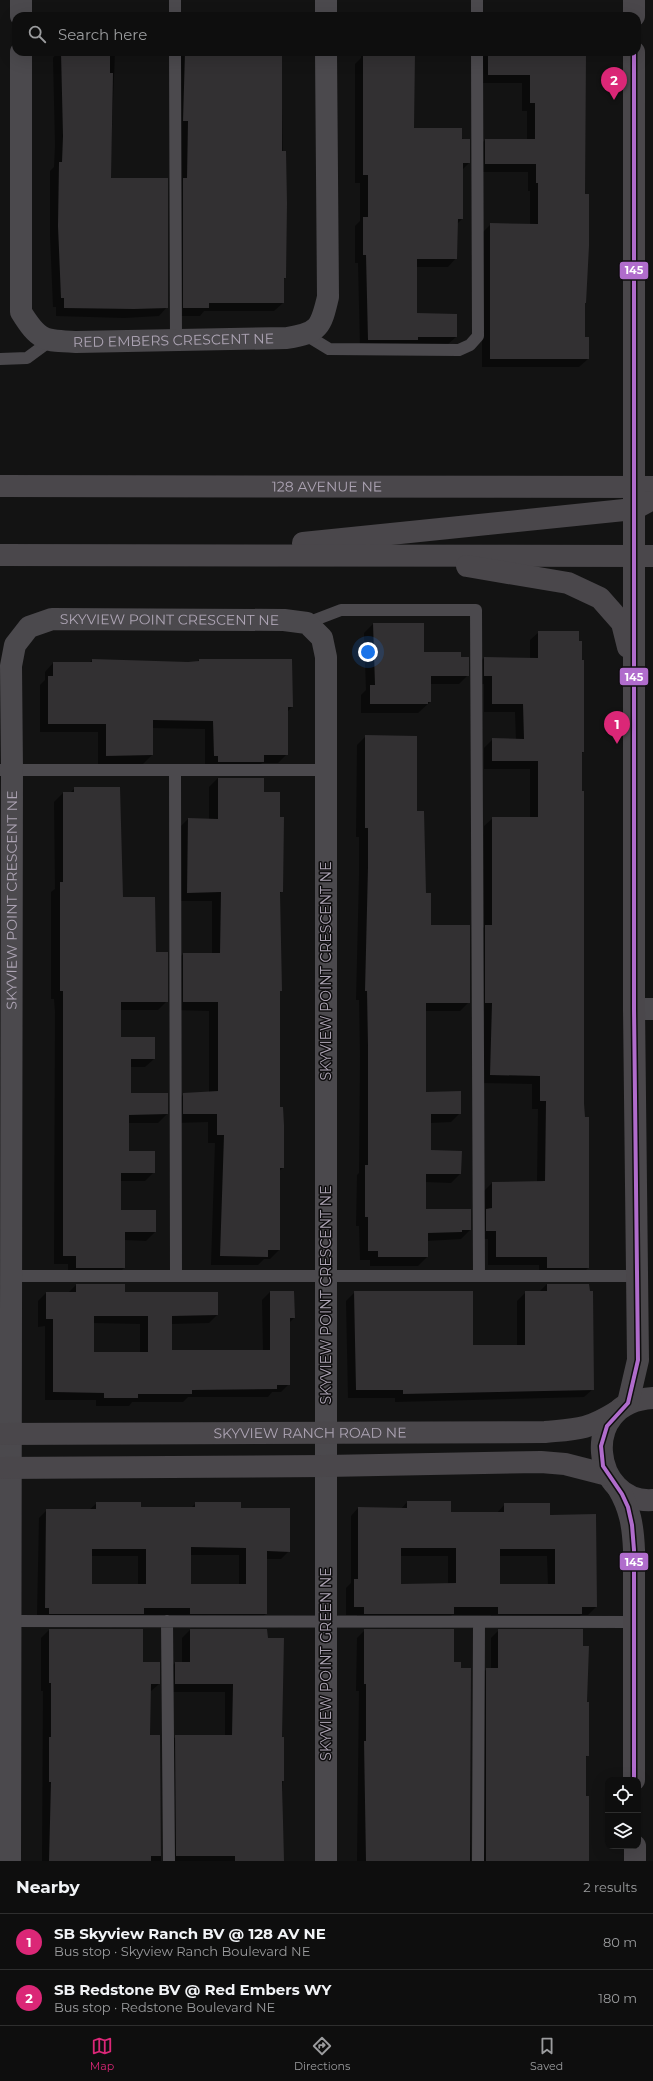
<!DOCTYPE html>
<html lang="en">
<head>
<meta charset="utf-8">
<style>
  :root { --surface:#0e0e0e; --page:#1c1c1c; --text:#f1f3f6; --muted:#9b9c9e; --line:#2e2e2e; --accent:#db2777 }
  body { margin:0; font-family:Montserrat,sans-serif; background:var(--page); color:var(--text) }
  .controls { position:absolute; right:12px; bottom:12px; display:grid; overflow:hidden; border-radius:8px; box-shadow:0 4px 16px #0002 }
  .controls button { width:36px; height:36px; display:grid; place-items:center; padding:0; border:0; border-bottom:1px solid var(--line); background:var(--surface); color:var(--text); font:20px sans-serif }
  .you { position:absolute; left:368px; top:652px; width:14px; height:14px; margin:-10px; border:3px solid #fff; border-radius:50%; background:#1a73e8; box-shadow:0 0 0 6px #1a73e833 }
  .badge { display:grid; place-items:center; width:26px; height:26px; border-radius:50%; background:var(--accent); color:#fff; font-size:13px; font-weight:700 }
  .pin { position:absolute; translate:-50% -33px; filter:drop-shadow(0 1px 2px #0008) }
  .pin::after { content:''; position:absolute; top:21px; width:14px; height:12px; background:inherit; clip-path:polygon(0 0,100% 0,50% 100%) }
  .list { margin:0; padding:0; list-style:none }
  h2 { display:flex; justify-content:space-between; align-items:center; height:52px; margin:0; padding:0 16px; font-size:17px }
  h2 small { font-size:13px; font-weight:400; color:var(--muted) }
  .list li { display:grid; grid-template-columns:26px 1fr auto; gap:12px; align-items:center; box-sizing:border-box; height:56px; padding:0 16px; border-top:1px solid var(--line) }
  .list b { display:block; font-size:15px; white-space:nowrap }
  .list p { margin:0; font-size:13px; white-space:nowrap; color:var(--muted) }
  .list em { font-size:13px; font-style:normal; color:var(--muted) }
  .icon { flex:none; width:22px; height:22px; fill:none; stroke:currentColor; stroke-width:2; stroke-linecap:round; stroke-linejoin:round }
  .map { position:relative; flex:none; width:653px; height:1861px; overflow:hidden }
  .search { position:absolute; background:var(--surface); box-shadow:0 4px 16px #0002; left:12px; right:12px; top:12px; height:44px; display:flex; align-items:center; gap:10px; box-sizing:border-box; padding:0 14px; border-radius:12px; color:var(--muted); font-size:15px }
  .sheet { height:164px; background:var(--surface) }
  nav { display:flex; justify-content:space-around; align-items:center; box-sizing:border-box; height:56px; border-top:1px solid var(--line); background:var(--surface); font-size:11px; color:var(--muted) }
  nav a { display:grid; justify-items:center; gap:2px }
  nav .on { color:var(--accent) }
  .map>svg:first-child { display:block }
  .shadow { fill:#0007; fill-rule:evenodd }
  .building { fill:#323032; fill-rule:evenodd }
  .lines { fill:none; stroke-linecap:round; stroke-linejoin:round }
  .lane { stroke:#4b494d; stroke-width:12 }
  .street { stroke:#4b494d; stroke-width:22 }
  .secondary { stroke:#4a474b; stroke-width:22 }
  .bus-1-casing { stroke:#0f0e0f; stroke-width:7 }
  .bus-1 { stroke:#b06ccc; stroke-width:4 }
  .labels { text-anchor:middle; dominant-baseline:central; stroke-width:3; stroke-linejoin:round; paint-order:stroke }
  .street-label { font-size:14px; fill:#ada4b4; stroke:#0f0e0f }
  .line-badge { stroke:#0f0e0f; stroke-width:1.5 }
  .badge-label { font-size:11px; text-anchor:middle; font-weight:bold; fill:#fff }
</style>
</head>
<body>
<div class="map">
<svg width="653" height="1861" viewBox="0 0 653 1861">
  <rect width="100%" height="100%" fill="#131313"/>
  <path class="shadow" d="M58,52H115L110,179L167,307L159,316L124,318L56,316V307H53L50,235V171L54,167L55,145L53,58Z
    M177,52H281L285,278L283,280V303L274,311H204L200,316H176Z
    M361,52H585L584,338L588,359L579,367H482V233L491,224L530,225V191H528V172H477V148L485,140H527V111H522V83H480V52H413V129L469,140V163L462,170V219L457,224L456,258L448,267H416V314L456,337L447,345L360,348L358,263H355V226L360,221V183H355V64L361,58Z
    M373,624L422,653L460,658L468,675L459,684H430V702L418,713H361V695L366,690L364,633Z
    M539,632L583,752L581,754L584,1118H588V1268L580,1276H539V1265H488V1239H478L484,1191L492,1183L537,1182L538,1109H532V1084L482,1083L484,1011H477V934L484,927V826L493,818H530V769H484V748L493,739L516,740L515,712H484V684H476V666L484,658L530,659V640Z
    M92,660L188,663L197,662L199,660H291L292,707L287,712V754L278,763H262L255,771H209V764H205V729L152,728V755L143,764H98V732H40V685L45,680V672L53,663H89Z
    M366,736L416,812L430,926L469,1002L460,1011H425V1094L460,1113L451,1122L430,1123V1151L460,1174L451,1183L425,1182V1211L470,1230L461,1239L427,1241V1257L418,1266H370V1260H360L359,1226H356L357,1175L359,1173L360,1056L359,1000H356L359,876V837H356L357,745Z
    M218,778L263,793L282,891L279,894L281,990L279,992V1108L283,1168L279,1171V1250L270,1259H264L258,1265H211L215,1143H208V1122L175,1123V1103L184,1094L209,1093V1011L174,1010V963L183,954H212V901H179V828L188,819L209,820V787Z
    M75,788L122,898L155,953L167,1001L158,1010H120V1038L154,1059L145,1067H130V1094H167V1114L158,1123H128V1152L154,1172L145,1181H120V1211H155V1232L146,1241L124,1240V1268L115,1277H68V1264H54L55,1012L54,999H51V892L55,889L54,802L63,793H70Z
    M77,1284L124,1293L217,1315L209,1323L171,1324V1351H263L262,1300L270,1292L294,1318L289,1323V1384L281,1392H272L268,1397H188L183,1402H132L129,1406H96V1400H45V1326L38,1327V1301L46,1293H68ZM93,1323L140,1324V1353H93Z
    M547,1284L593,1389L584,1397L395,1402V1398H348L346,1301L355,1292L472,1346H517V1301L526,1292H539Z
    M407,1502L450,1513H497L505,1504L549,1516L596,1607L588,1615H581L573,1622H491V1615H452L445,1622H357V1615H346V1588L351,1583V1516L358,1508L401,1509ZM400,1556H448V1584L400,1585ZM499,1556H547L548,1585H499Z
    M97,1503L140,1508H191L196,1503L240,1509L289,1551L281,1559H266V1614L258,1621L37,1615L39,1518L47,1510H89ZM190,1555H239V1585H190ZM91,1556H138V1585H91Z
    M49,1630L142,1663L159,1684L150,1692L149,1736H159L161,1861H42L43,1691H41V1638Z
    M190,1630L283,1738L282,1861H169L168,1745L176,1736H225V1692H167V1671L175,1663H182V1638Z
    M365,1630L453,1663L460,1669H470L471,1861H357L359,1691H356L357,1638Z
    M499,1630L586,1703L588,1755L585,1758L588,1861H477L479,1676L487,1669H491V1638Z"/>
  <path class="building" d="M61,52H110V73H113L111,178H168V308L134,309L64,308V298H61L58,226L59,162H62L63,136Z
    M185,52H282V151H286L287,203L286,278H284V303H209V308H183V178H187L188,121H183Z
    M370,52H415L414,128H462V139H470V163H463V219H458L457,259H417V313L457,314V337H418V340H368L366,255H363V217H368V175H363V55H370Z
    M488,52H515V54H586L585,194H589V246L586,303H585V337H589V359H490V223L538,224V183H536V164H485V139H535V103H530V75H488Z
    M373,623H424V652H461V657H469V676H431V702H428V704H370V685H375Z
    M538,631H579V641H582V660H584V752H582V791H584V1103L585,1117H589V1268H547V1257H496V1231H486V1209L492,1208V1182L545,1181L546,1101H540V1076L490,1075L492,1003H485V925H492V817H538V761H492V738L524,739L523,704H492V676H484V657L538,658Z
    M92,659L188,662L199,661V659H292L293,707H288V755H264V762H218V756H214L213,721L153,720V755L106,756V724H48V676H53V662H92Z
    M365,735L417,736V811H424L426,893H431V925H470V1003H426V1092L461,1091V1114H431V1150L462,1151L461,1174H426V1209H471V1230H462V1232L428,1233V1257H378V1251H368V1217H365V1165H368V1046L367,991H365L368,867V828H365Z
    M218,778H264V792H280V817H284L283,892H280L282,991H280V1107H283L284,1125V1168H280V1250H268V1257L220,1256L224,1135H217V1114H183V1093L218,1091V1002H183V953H220L221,892L187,893L188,818L218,819Z
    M74,787H120L123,897H155L156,952H168V1002H121V1037H155V1059H131V1093H168V1114L129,1115V1151H155V1173H121V1210H156V1232H125V1268H76V1256H63V991H60V882H63V792H74Z
    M76,1284H125V1292H218V1315L172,1316V1350H270V1291H294L295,1318H290V1385H277V1389L192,1390V1394H138V1398H104V1393L53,1392V1319H46V1292H76ZM94,1316H148V1352H94Z
    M547,1284H589L590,1291H593L594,1390L403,1394V1390H356L354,1291H473V1345H525V1291H547Z
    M407,1501H451V1512H504V1503H550V1515L596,1514L597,1607H582V1614H498V1607H454V1614H364V1607H354V1579H358V1507L407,1508ZM401,1548H456V1583L401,1584ZM500,1549H555V1584H500Z
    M96,1502H141V1507H195V1502H241V1508H290V1552L267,1551V1614H190V1608H144V1614H49V1608H45L46,1509H96ZM191,1547L246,1548V1584H191ZM92,1549H146V1584H92Z
    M49,1629H143V1662H160V1684H151L150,1735H160L161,1856H151V1861H49L51,1782H49V1737H51V1683H49Z
    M190,1629H267L268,1638H284L282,1737H284V1781H282L284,1861H235V1856H176L175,1735H232L233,1684H175V1662H190Z
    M364,1629H454V1662H461V1668H471L470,1861H366L364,1741H366V1684H364Z
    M498,1629H583V1646H589L587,1702H589V1756H586V1796H589V1861H486V1668H498Z"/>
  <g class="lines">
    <path class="lane" d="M175,0V16
      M477,0V16
      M175,52L176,341
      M306,335L329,349L459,350L470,345L478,336L477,52
      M0,359L27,358L50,341
      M307,623L341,610H476L479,1276
      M0,770H326
      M175,770L176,1276
      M11,1276H636
      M10,1621L633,1622
      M167,1621L169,1861
      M478,1861L479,1622"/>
    <g class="street">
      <path d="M21,0V16"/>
      <path d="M326,0V16"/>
      <path id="s1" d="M21,52V312C39,341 44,341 76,342L287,338C319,333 321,327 328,297L326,52"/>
      <path d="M634,1009H653"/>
      <path id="s2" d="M10,1861L12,770L11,666L15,645L29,627L52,619L284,620L307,623L322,638L326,657V1861"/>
    </g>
    <g class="secondary">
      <path d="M634,0V16"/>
      <path id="s3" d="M0,486L653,487"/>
      <path d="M303,543L634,509L647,502"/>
      <path d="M0,555L653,556"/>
      <path d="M467,566L568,583L600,598L622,623L628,647"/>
      <path d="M653,1398C577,1402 593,1505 653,1500"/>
      <path d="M628,1403L638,1360L634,1009V52"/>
      <path id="s4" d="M0,1434L545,1432C577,1429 587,1430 616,1412"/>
      <path d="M0,1468L326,1466L541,1462L565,1464L608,1475"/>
      <path d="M618,1488C630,1508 633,1526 634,1550V1780"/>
      <path d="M635,1846V1861"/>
    </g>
    <g class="bus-1-casing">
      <path id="bus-1" d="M634,52V1009L638,1360L628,1403L607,1426L601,1446L603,1466L622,1494L628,1507L632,1525L634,1550V1780"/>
    </g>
    <use href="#bus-1" class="bus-1"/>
  </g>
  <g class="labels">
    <g class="street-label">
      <text stroke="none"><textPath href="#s1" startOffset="425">RED EMBERS CRESCENT NE</textPath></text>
      <text stroke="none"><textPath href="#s3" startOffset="327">128 AVENUE NE</textPath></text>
      <text stroke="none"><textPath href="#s2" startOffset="1381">SKYVIEW POINT CRESCENT NE</textPath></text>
      <text stroke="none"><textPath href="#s2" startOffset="961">SKYVIEW POINT CRESCENT NE</textPath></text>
      <text transform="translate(326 971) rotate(-90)">SKYVIEW POINT CRESCENT NE</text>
      <text transform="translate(326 1295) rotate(-90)">SKYVIEW POINT CRESCENT NE</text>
      <text stroke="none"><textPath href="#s4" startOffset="310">SKYVIEW RANCH ROAD NE</textPath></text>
      <text transform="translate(326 1664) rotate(-90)">SKYVIEW POINT GREEN NE</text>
    </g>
  </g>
  <g class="line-badge">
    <rect x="619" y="261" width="30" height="19" rx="4" fill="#b06ccc"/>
    <rect x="619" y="667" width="30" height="19" rx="4" fill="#b06ccc"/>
    <rect x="619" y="1552" width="30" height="19" rx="4" fill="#b06ccc"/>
  </g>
  <g class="badge-label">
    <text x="634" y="274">145</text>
    <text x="634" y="681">145</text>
    <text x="634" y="1566">145</text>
  </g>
</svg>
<div class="controls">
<button><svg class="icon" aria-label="locate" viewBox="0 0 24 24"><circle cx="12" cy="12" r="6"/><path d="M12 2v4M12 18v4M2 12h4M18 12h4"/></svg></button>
<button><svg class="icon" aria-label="layers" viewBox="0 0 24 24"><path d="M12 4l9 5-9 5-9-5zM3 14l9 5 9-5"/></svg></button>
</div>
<div class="you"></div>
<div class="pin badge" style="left:617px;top:744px">1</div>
<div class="pin badge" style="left:614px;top:100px">2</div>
<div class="search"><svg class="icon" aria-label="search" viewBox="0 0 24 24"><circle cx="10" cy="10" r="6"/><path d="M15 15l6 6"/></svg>Search here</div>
</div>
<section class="sheet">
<h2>Nearby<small>2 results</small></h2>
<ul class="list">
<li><span class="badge">1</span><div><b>SB Skyview Ranch BV @ 128 AV NE</b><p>Bus stop · Skyview Ranch Boulevard NE</p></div><em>80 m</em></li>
<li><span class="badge">2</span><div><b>SB Redstone BV @ Red Embers WY</b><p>Bus stop · Redstone Boulevard NE</p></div><em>180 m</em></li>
</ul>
</section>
<nav>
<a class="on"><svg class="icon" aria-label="map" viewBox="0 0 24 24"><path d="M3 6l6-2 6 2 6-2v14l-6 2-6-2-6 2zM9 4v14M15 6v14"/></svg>Map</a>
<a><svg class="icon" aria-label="directions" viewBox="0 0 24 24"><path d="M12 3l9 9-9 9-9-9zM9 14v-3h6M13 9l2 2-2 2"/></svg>Directions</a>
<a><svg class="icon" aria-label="saved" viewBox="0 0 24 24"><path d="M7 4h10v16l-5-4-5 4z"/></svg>Saved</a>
</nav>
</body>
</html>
